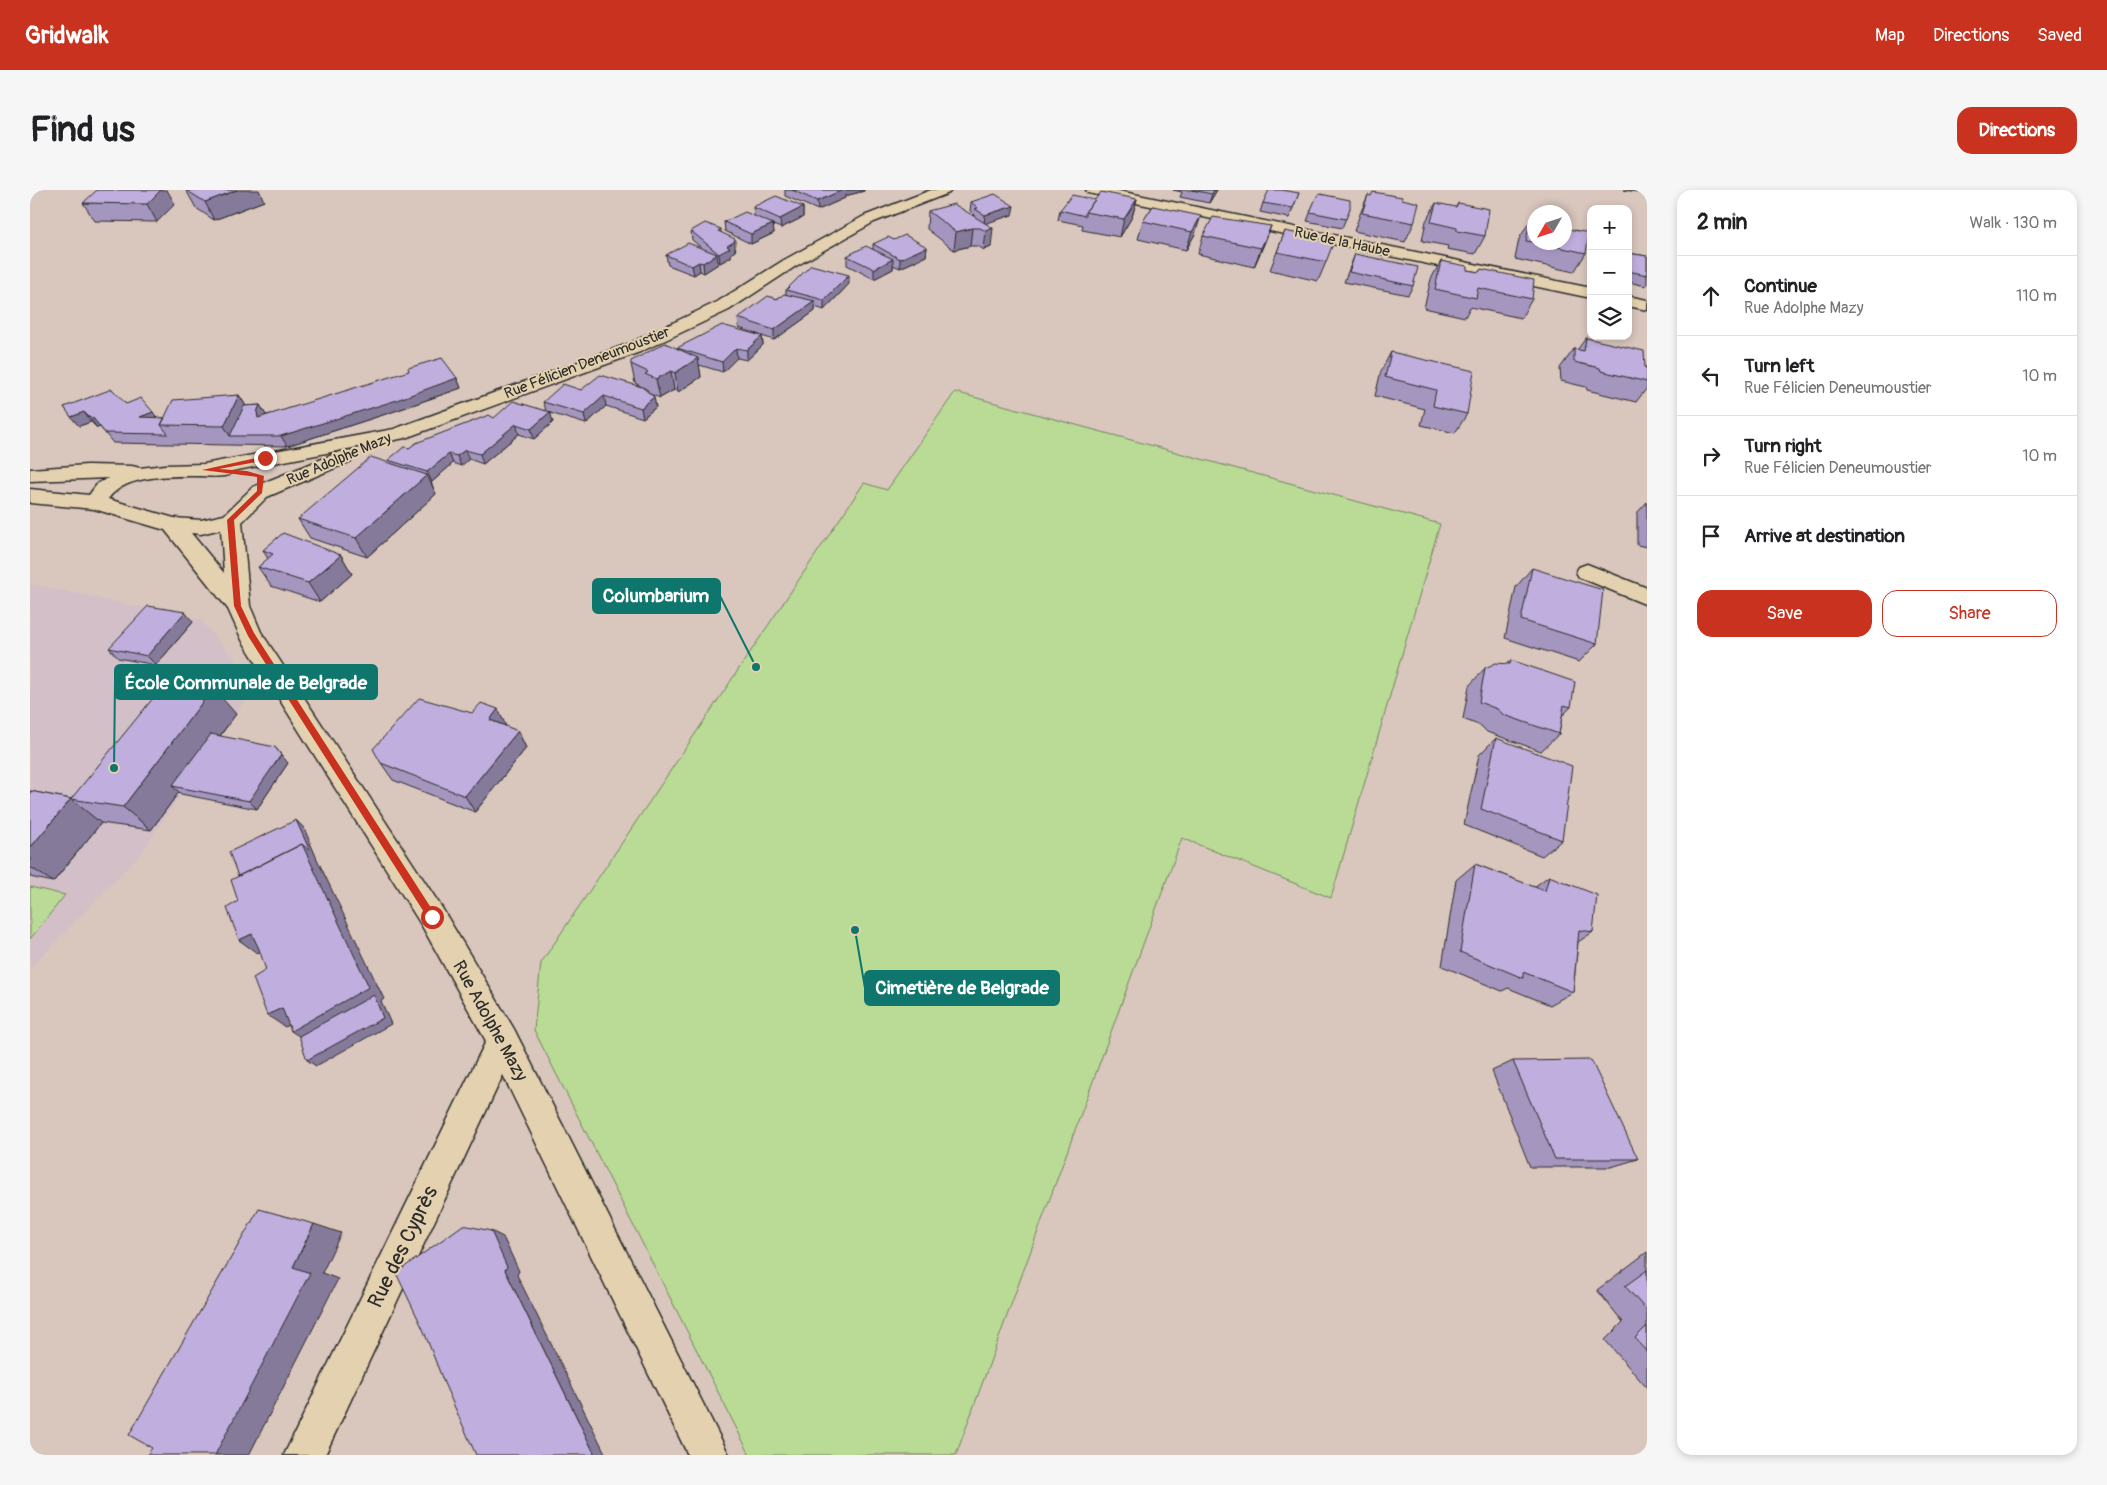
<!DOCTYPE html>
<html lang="en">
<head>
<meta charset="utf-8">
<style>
  :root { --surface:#fff; --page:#f6f6f6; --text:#202124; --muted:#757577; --line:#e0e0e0; --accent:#c8321e }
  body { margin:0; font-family:Pangolin,sans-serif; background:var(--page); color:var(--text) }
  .controls { position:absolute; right:15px; top:15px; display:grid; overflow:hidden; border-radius:10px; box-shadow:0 2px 8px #0003 }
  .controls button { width:45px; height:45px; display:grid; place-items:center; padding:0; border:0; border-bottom:1px solid var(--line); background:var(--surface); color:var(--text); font:25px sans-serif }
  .compass { position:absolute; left:1497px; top:15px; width:45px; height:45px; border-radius:50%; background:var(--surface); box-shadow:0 2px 8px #0003; rotate:231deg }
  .stop { position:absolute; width:15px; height:15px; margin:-11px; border:4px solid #c8321e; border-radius:50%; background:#fff }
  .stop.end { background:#c8321e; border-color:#fff; box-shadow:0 1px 5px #0008 }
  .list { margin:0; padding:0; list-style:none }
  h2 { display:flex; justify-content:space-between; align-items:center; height:65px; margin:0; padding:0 20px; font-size:21px }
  h2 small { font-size:16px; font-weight:400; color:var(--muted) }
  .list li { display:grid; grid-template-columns:32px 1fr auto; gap:15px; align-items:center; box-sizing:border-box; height:80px; padding:0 20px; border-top:1px solid var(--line) }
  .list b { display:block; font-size:19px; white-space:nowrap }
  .list p { margin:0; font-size:16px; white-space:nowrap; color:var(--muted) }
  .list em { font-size:16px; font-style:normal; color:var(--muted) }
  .actions { display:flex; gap:10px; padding:15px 20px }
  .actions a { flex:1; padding:11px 0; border:1px solid var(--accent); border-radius:15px; text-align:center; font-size:18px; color:var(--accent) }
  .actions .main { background:var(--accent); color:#fff }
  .icon { flex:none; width:28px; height:28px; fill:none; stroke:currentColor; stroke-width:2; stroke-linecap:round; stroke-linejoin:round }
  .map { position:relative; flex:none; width:1617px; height:1265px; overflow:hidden; border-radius:15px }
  header { display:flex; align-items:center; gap:30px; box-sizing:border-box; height:70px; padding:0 25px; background:var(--accent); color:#fff }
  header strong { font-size:24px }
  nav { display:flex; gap:28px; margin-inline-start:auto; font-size:18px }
  .intro { display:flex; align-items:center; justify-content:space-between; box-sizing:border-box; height:120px; padding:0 30px }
  h1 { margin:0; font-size:35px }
  .button { padding:12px 22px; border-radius:15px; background:var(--accent); color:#fff; font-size:18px; font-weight:700 }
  main { display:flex; gap:30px; padding:0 30px }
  aside { flex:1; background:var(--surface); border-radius:15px; box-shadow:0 2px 8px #0003 }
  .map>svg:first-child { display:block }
  .built { fill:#d2bfc7 }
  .green { fill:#b9db95; stroke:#728360 }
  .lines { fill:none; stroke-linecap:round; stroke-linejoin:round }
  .minor-casing { stroke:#2b2b2b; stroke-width:3 }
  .minor { fill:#e4d1af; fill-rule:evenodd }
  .wall { fill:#a596bf; stroke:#2b2b2b }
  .shaded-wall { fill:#867a9b; stroke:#2b2b2b }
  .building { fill:#c0aede; stroke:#2b2b2b }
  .route { fill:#c8321e }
  .labels { text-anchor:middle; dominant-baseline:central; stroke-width:4; stroke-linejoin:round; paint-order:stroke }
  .far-street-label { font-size:15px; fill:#2b2b2b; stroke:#e4d1af }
  .street-label { font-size:18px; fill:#2b2b2b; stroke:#e4d1af }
  .near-street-label { font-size:21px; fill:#2b2b2b; stroke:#e4d1af }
  .leader { fill:none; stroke:#0f766e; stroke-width:2 }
  .callout-dot { fill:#0f766e; stroke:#e4d1af; stroke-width:2 }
  .callout { fill:#0f766e; stroke:#0f766e; stroke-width:2 }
  .callout-label { font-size:19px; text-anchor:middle; font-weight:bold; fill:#fff }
</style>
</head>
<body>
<header>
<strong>Gridwalk</strong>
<nav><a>Map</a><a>Directions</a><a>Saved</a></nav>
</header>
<div class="intro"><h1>Find us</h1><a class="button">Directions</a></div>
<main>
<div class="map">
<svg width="1617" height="1265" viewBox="0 0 1617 1265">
  <rect width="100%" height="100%" fill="#d9c6bd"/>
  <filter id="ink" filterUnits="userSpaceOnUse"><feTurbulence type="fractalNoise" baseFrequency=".02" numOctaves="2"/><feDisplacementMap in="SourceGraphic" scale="10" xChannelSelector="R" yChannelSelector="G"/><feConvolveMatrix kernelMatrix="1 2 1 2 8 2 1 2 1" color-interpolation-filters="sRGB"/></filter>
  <g filter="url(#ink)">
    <path class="built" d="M0,394L170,430L226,494L111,663L0,778Z"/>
    <path class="green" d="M925,202L1410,334L1301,708L1152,648L926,1265H720L504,840L511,773L834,293L857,300Z
      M0,697L35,705L0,749Z"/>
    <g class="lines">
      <g class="minor-casing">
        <path id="minor" d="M901,0H921L919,3L844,32L766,76L699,120L610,162L375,248L202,281L199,285C188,288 176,286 165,286C138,286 95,285 78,309L144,328L171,330L194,325L223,297L307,263L314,261L321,263L324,267L321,271L237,307L212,332L220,416L231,442L412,718L484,839L699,1265H658L473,885L295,1265H254L456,851L392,736L212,450L198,419L135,340L64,319L0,313V299L59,305L68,293L79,288L0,291V279L57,275L102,276L110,278L135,275L174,274L364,239L598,154L687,112L754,70L834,26ZM191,339L194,383L161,343L171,344Z
          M1056,0H1084L1561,98V108L1063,4L1058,3Z
          M1598,106L1617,110V120L1598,116Z
          M1557,374L1617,398V415L1549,387L1546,382L1549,377Z"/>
      </g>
      <use href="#minor" class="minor"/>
    </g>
    <path class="wall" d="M156,0L234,11L184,30L166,18Z
      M755,0H834V1L815,6V8L788,20L755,6Z
      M1143,0H1187L1179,13L1150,7L1152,2Z
      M1594,0H1608L1607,2Z
      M1269,3L1259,28L1230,22L1233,13Z
      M1338,5L1384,33L1375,52L1324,41L1330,24Z
      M1286,8L1320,18L1312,38L1277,31Z
      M1107,9L1102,27L1090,47L1052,40L1053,35L1028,30L1030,20L1065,10Z
      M941,12L982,25L955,33L961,57L954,60L948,56H940L924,60L897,39L898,21L944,26V25L940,21Z
      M53,13L145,14L127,32L65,31Z
      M1406,13L1455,46L1445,64L1417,59L1418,56L1392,51L1396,31Z
      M1123,16L1165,44L1156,60L1108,49L1113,31Z
      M723,17H773V27L751,38L743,35L744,43L721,54L695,41L694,32L724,25Z
      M1500,31L1556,63L1544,82L1485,69L1489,49Z
      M1241,36L1234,54L1224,77L1168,64L1173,46Z
      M691,39V43L706,58L705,61L701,64V67L690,73L688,71V74L674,83L670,81L664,85L638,75L636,65L673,59L662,50L661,41Z
      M1255,41L1296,72L1288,91L1240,80Z
      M864,50L897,57L896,66L870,78L863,75V79L844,89L817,75V66L843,59V54Z
      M1598,63L1617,66V95L1616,96L1598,92Z
      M1325,64L1383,96L1378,105L1314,92Z
      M1411,71L1437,80L1449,82L1451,79L1502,109L1491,128L1440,117L1435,127L1394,118L1401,89Z
      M819,94L794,120L785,117V121L744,150L732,146L733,155L717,170L707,168L693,182L669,175L671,187L648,202L644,200L630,208L620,204L626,217L613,228L576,216L556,234L520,223L523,232L504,249L489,244L453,274L439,269L431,276L423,273L402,292H401L406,304L337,367L280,348L268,329L359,272L358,270L379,258L464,228L516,220L513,212L551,200L618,203V200L605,193L601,174L647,158L730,145L709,138L708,128L756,104V100Z
      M1556,148L1617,178V198L1606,212L1557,200L1556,197L1531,191L1530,178L1544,159L1547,160Z
      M1361,162L1437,224L1425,243L1391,235L1395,219L1345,206L1351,181Z
      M427,188L431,198L368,220L257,256L83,253L70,237L67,238L61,232L49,236L34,217L96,214L127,227L135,228L209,205L216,216L230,215L236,225Z
      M1617,312V357L1607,355V323Z
      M233,360L311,365L322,384L290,412L241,396L228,377L238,369Z
      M1502,378L1567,454L1549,472L1475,448L1486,397Z
      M163,432L126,475L88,468L79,458Z
      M1481,470L1541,517L1532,526L1529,544L1511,561L1457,542L1451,536L1433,529L1439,496L1455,478L1478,474Z
      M206,524L190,546L258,573L227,619L151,604L149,602L121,640L71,633L23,692L0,687V601L41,609Z
      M476,537L488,541L496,558L445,622L363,590L351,573Z
      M1466,548L1532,650L1512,666L1434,635L1449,565Z
      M1445,674L1504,697L1519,686L1563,742L1548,752L1543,802L1520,815L1478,798L1472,801L1412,776L1426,690Z
      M1483,871L1608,969L1581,977H1500L1462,881Z
      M1617,1062V1198L1575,1150L1593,1132L1567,1100Z"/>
    <path class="shaded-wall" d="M131,0H137L145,14L127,32L117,14Z
      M207,0H229L234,11L184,30L175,12Z
      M813,0H834V1L815,6V8L788,20L787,11Z
      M1184,0H1187L1179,13L1182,4Z
      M1107,9L1102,27L1090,47L1094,29Z
      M984,16L982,25L954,34L955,25Z
      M773,17V27L751,38L750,29Z
      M1171,26L1165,44L1156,60L1162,42Z
      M743,34L744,43L721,54V44Z
      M1241,36L1234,54L1224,77L1231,58Z
      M942,38L940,56L924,60L926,42Z
      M963,38L961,57L954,60L956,41Z
      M705,49V61L701,64V67L690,73L689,64Z
      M897,57L896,66L870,78V69Z
      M687,64L688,74L674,83L673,73Z
      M863,69V79L844,89V79Z
      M669,72L670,81L664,85L662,76Z
      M819,85V94L794,120V110Z
      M785,111V121L744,150V140Z
      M732,146L733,155L717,170V160Z
      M706,158L707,168L693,182L692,172Z
      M668,168L671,187L648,202L645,183Z
      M641,181L644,200L630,208L626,189Z
      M427,188L431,198L368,220L257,256L251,246Z
      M209,205L221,224L200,246L194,236Z
      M574,206L576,216L556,234L554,224Z
      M624,207L626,217L613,228L611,218Z
      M230,215L236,225L233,232L228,228L227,222Z
      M54,222L61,232L49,236L41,227Z
      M123,222L130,232L110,227Z
      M520,222L523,232L504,249L501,239Z
      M60,228H63L70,237L67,238Z
      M486,234L489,244L453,274L450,264Z
      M435,260L439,269L431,276L427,266Z
      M419,264L423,273L402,292L397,282Z
      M397,285L406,304L337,367L326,348Z
      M311,365L322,384L290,412L278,393Z
      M155,422L163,432L126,475L117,466Z
      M183,498L206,524L152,597L142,596L149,602L121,640L93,617Z
      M468,519L476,536L460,530Z
      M488,541L496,558L445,622L435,606Z
      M245,557L258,573L227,619L219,611Z
      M41,609L71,633L23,692L0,677V658Z
      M266,630L274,638L287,669L354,809L351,811L361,834L286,876L277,870L278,852L261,841L272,654Z
      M222,744L239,758L227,763L209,750Z
      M252,818L270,830L255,837L237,825Z
      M284,1034L311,1043L292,1083L308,1089L219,1265H185L263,1077Z
      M461,1041L473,1047L489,1081L487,1085L576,1265H565L475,1080Z"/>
    <path class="building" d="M67,0H131L117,14L53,13Z
      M156,0H207L175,12Z
      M762,0H813L787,11Z
      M1162,0H1184L1182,4Z
      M1239,0H1252L1269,3L1263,18L1233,13Z
      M1071,2L1107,9L1094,29L1055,22Z
      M1343,2L1372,7V9L1389,13L1384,33L1332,23L1338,5L1341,6Z
      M965,4L984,16L955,25L945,19L948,18L941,12Z
      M1290,4L1320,10V18L1316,29L1280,22L1286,8Z
      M1042,5L1065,10L1055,22V26L1030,20Z
      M746,6L773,17L750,29L723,17Z
      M1406,13L1426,17L1428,13L1459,19L1455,46L1427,41V38L1401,32Z
      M924,14L963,38L956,41L950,38H942L926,42L898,21Z
      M1123,16L1171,26L1162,42L1113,31Z
      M715,22L743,34L721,44L694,32Z
      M1183,27L1241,36L1231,58L1173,46Z
      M1500,31L1504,32V52L1496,51Z
      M675,33L691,39L688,41L705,49L704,52L697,56L700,58L689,64L661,41Z
      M1534,38L1559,43L1556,63L1505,52H1534Z
      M1255,41L1304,51L1296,72L1247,62Z
      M875,45L897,57L870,69L843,54L858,47L864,50Z
      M658,53L687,64L673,73L669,72L662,76L636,65Z
      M836,56L863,69L844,79L817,66Z
      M1598,63L1617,66V85L1598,81Z
      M1325,64L1388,77L1383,96L1319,82Z
      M1411,71L1437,76V80L1449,82L1451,79L1504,90L1502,109L1448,98L1446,108L1405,99Z
      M781,75L819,85L794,110L756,100Z
      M754,104L785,111L744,140L708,128L738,106L747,109Z
      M692,135L732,146L717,160L706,158L692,172L647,158Z
      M1556,148L1614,161L1615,178H1617V192L1571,181L1570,178L1544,172V159L1554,161Z
      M635,153L668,168L645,183L641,181L626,189L615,184L618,182L601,174V171Z
      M1361,162L1444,181L1437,224L1403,216L1406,200L1355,187Z
      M412,168L427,188L364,211L251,246H200L214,216L230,215L227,222L228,228L379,181L378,178Z
      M570,185L612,197L624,207L611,218L574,206L554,224L513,212L533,194L551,200Z
      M82,199L96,214L111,208L123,222L110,227L135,228L131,235L138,244L75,243L63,228H60L54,222L41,227L34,217Z
      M209,205L194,236L131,235L143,210Z
      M483,211L520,222L501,239L486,234L450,264L435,260L427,266L419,264L397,282L358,270L374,257L379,258L386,253L459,225L464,228Z
      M341,267L397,285L326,348L268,329Z
      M253,343L311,365L278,393L228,377L243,364L233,360Z
      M1502,378L1573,400L1567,454L1491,430Z
      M118,416L155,422L117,466L79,458Z
      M1481,470L1545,492L1541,517L1534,515L1529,544L1474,525L1467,519L1449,512L1455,478L1466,473L1480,474Z
      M137,491L183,498L93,617L41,609Z
      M389,508L442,523L451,513L468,519L460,530L488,541L435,606L351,573L343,559Z
      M181,544L245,557L251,565L219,611L142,596Z
      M1466,548L1542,576L1532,650L1451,619Z
      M0,601L41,609L0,658Z
      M266,630L280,661L272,654L208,686L199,662Z
      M272,654L339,797L261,841L252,818L237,825L223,788L236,780L229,759L222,744L209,750L197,718L208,711L201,690Z
      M1445,674L1515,701L1519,686L1567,705L1563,742L1549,740L1543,802L1493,782V788L1430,762Z
      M344,805L353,828L277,870L269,846Z
      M1561,870L1608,969H1525L1483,871Z
      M229,1019L284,1034L263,1077L280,1083L185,1265H117L122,1258L99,1245Z
      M433,1035L461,1041L477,1077L475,1080L565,1265H446L414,1193L393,1139L366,1083Z
      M1617,1080V1121L1595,1096Z
      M1617,1136V1161L1605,1148Z"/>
  </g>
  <path class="route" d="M235,266L237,270L189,279L217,281L234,286L232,303L204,330L211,416L224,443L405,724V730L402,731L399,730L218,446L204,416L197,330L227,301V287L172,280Z"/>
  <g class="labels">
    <g class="far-street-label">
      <text transform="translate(1312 52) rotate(12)">Rue de la Haube</text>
      <text transform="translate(557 173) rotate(-21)">Rue Félicien Deneumoustier</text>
      <text transform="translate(309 269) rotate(-23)">Rue Adolphe Mazy</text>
    </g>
    <g class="street-label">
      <text transform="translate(460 831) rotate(61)">Rue Adolphe Mazy</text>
    </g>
    <g class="near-street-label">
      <text transform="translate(373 1057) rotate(-64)">Rue des Cyprès</text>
    </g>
  </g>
  <path class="leader" d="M726 477L690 406M84 578L85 492M825 740L835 798"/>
  <g class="callout-dot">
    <circle cx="726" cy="477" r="5"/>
    <circle cx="84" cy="578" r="5"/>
    <circle cx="825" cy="740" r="5"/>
  </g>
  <g class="callout">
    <rect x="563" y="389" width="127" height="34" rx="5"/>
    <rect x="85" y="475" width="262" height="34" rx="5"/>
    <rect x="835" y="781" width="194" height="34" rx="5"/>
  </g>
  <g class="callout-label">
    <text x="626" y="412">Columbarium</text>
    <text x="216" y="499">École Communale de Belgrade</text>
    <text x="932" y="804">Cimetière de Belgrade</text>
  </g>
</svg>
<div class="controls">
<button>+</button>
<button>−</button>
<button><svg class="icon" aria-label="layers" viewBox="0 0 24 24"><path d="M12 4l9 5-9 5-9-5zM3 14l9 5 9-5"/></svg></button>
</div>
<svg class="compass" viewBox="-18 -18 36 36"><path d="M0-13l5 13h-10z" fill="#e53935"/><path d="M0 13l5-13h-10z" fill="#757577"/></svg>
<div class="stop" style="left:402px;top:727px"></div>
<div class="stop end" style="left:235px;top:268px"></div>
</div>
<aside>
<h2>2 min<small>Walk · 130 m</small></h2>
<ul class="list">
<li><svg class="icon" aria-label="ahead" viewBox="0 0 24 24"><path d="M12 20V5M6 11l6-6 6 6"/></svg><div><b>Continue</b><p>Rue Adolphe Mazy</p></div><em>110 m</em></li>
<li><svg class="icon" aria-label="left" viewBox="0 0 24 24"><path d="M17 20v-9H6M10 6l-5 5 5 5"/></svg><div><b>Turn left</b><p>Rue Félicien Deneumoustier</p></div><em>10 m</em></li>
<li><svg class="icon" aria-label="right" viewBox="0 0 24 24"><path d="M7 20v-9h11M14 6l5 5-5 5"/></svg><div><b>Turn right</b><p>Rue Félicien Deneumoustier</p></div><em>10 m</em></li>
<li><svg class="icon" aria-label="arrive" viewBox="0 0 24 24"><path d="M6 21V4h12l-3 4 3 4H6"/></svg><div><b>Arrive at destination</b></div></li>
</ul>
<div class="actions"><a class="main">Save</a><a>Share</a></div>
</aside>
</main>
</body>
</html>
